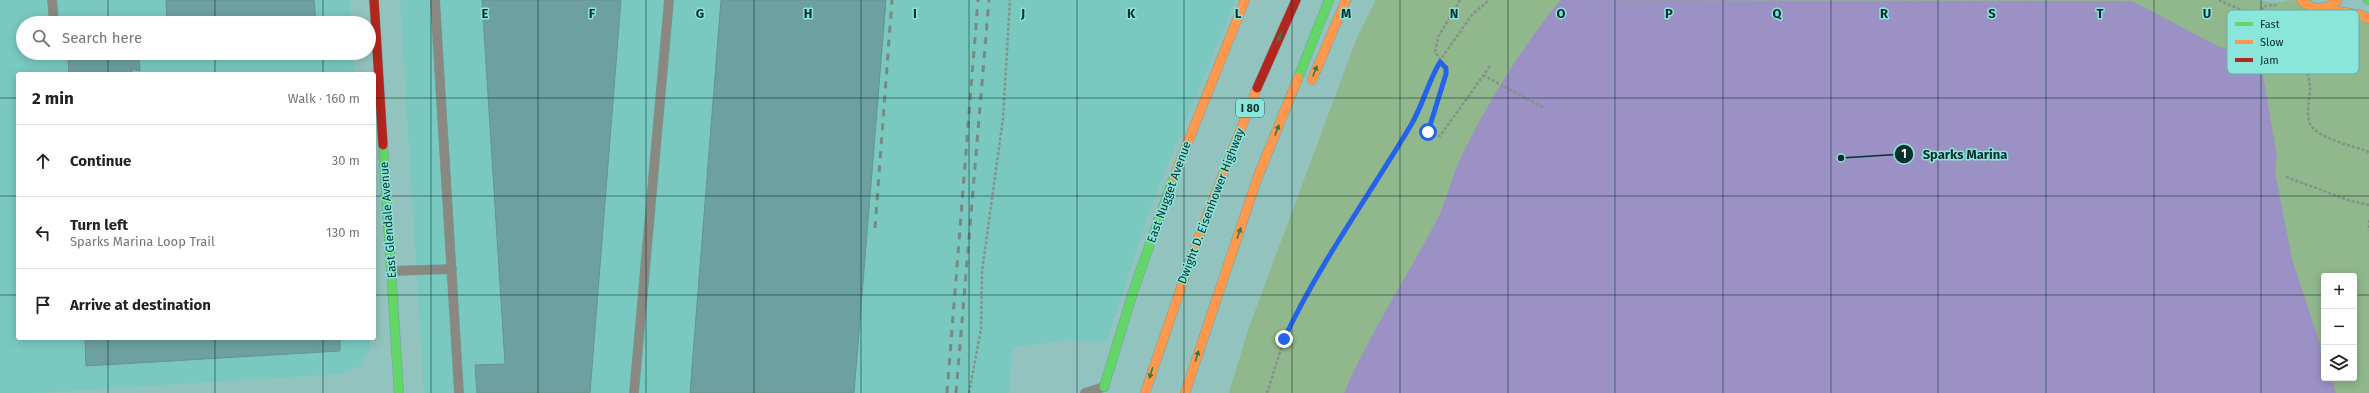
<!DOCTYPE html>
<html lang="en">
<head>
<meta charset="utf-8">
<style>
  :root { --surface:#fff; --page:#f2f2f2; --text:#222; --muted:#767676; --line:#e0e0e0 }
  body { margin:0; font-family:"Fira Sans",sans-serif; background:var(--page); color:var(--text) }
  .controls { position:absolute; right:12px; bottom:12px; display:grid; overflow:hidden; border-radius:4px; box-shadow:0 2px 10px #0003 }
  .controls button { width:36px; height:36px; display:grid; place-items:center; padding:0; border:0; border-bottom:1px solid var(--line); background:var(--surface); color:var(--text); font:20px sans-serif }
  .stop { position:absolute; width:12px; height:12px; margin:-9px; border:3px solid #2563eb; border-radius:50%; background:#fff }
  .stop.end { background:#2563eb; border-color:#fff; box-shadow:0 1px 4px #0008 }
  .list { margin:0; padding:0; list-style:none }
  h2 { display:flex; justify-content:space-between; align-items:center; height:52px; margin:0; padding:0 16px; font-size:17px }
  h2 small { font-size:13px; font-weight:400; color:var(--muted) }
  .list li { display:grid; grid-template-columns:26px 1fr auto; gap:12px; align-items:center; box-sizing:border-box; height:72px; padding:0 16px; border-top:1px solid var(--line) }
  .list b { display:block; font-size:15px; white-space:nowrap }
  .list p { margin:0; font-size:13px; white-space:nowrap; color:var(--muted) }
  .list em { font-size:13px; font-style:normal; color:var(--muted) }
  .icon { flex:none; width:22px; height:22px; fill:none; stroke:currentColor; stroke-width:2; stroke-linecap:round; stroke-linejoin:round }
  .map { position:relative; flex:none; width:2369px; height:393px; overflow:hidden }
  .search { position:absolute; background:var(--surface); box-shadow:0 2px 10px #0003; left:16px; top:16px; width:360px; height:44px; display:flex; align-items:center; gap:10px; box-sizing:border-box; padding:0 14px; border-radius:22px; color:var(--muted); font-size:15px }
  .panel { position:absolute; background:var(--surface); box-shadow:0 2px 10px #0003; left:16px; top:72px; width:360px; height:268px; border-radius:4px }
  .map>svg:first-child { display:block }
  .built { fill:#79c9c1 }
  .green { fill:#91b78c; fill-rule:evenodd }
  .water { fill:#9c91c4 }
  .building { fill:#6da0a1; stroke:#699292 }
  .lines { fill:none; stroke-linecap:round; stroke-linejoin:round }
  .lane-casing { stroke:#779f9b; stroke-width:10 }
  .fast-casing { stroke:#779f9b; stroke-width:10 }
  .slow-casing { stroke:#779f9b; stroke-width:10 }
  .jam-casing { stroke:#779f9b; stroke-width:10 }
  .path { stroke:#85918a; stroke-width:2.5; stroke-dasharray:3 2; stroke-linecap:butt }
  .lane { stroke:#8a8981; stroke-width:9 }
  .fast { stroke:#63d668; stroke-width:9 }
  .slow { stroke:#ff974d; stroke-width:9 }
  .jam { stroke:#b3261e; stroke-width:9 }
  .rail { stroke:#798982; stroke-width:3; stroke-dasharray:7 7; stroke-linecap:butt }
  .oneway { fill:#307b47 }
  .route { stroke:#2563eb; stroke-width:5 }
  .grid { fill:none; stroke:#06302c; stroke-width:1; stroke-opacity:0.55 }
  .labels { text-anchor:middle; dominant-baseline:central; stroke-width:3; stroke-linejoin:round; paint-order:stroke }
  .shield { fill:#8ae5db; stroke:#2e6660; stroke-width:1 }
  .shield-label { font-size:11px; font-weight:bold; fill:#06302c }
  .street-label { font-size:12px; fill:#06302c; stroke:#8ae5db }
  .key { fill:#8ae5db; stroke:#62afa6; stroke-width:1 }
  .key-label { font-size:11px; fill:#06302c }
  .grid-label { font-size:13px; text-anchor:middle; font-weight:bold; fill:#06302c; stroke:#8ae5db; stroke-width:3; stroke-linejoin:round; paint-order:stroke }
  .leader { fill:none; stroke:#06302c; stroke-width:1.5 }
  .callout-dot { fill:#06302c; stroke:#8ae5db; stroke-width:1.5 }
  .mark-label { font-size:12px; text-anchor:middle; font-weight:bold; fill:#fff }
  .callout-label { font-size:13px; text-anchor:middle; font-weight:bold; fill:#06302c; stroke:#8ae5db; stroke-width:3; stroke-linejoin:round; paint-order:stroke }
</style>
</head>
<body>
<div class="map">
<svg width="2369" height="393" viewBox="0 0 2369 393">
  <rect width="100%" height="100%" fill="#92c3be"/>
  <path class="built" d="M0,0H350L352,23H23V53H353L355,74H18V338H370V350L359,367L340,374L37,393H0Z
    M400,0H1235L1150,208L1107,341L1069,340L1013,347L1009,393H424Z"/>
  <path class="green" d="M1376,0H2256L2274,3L2293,0L2369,24V393H1229L1248,330L1356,40ZM2324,276H2354V378H2324Z"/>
  <path class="water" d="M1561,0L2132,1L2214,44L2254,61L2262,70L2277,156L2275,171L2279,192L2292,259L2324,356V378H2331L2336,393H1344C1370,333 1406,278 1437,220C1446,202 1450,182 1458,164C1483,109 1522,46 1561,0Z"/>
  <path class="building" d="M166,0H314L316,23H167Z
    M482,0H621L590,393H477L475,365L505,364Z
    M721,0H886L854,393H690Z
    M130,54L139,56L140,71L132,69V74H69L68,58Z
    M85,338H340V351L86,366Z"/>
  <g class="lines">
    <g class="lane-casing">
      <path id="lane" d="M52,0L54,23
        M435,0L459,393
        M391,271L452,269
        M634,393L669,0
        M1085,393L1104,387"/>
    </g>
    <g class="fast-casing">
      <path id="fast" d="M2368,0H2369
        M1298,78L1329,0
        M383,145L399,393
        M1104,387L1134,289L1174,177"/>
    </g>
    <g class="slow-casing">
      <path id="slow" d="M2301,0C2312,11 2325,10 2337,1
        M2324,9L2361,15L2369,19
        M1312,80L1346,0
        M1174,177L1245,0
        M1145,393L1196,244L1257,88
        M1185,393L1257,179L1298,78"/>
    </g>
    <g class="jam-casing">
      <path id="jam" d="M374,0L383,145
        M1257,88L1296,0"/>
    </g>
    <path class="path" d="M1460,0L1438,37L1435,52L1446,67V74L1428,132L1440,136L1490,66
      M2219,0C2238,9 2284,28 2295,44C2304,55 2308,73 2310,87C2310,98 2304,119 2313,128C2324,140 2354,146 2369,152
      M2257,19L2264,6L2276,5
      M2295,43L2306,35L2313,26
      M2307,74L2316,71L2331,39
      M1483,75L1544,108
      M2286,177L2351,201L2369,205
      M2369,220V231
      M969,393L981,329L982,272L1003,118L1010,0
      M1267,393L1284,339L1298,310L1369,190L1412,123L1429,81L1445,53L1472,15L1489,0"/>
    <use href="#lane" class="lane"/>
    <use href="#fast" class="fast"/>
    <use href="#slow" class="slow"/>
    <use href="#jam" class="jam"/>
    <path class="rail" d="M875,228L892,0
      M947,393L978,0
      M956,393L989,0"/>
  </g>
  <defs><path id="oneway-solid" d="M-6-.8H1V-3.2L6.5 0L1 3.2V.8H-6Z"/></defs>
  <g class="oneway">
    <use href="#oneway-solid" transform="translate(1280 36) rotate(113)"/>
    <use href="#oneway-solid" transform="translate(1315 71) rotate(-68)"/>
    <use href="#oneway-solid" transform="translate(1277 130) rotate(-69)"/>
    <use href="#oneway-solid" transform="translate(1239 233) rotate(-71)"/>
    <use href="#oneway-solid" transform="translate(1197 356) rotate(-73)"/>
    <use href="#oneway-solid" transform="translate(1151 373) rotate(107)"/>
  </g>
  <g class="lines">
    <path class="route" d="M1284,339C1319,264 1369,196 1411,125C1423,105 1428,82 1440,62L1446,68V74L1428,132"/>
  </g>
  <path class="grid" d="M108,0V23M215,0V23M323,0V23M431,0V393M538,0V393M646,0V393M754,0V393M861,0V393M969,0V393M1077,0V393M1184,0V393M1292,0V393M1400,0V393M1508,0V393M1615,0V393M1723,0V393M1831,0V393M1938,0V393M2046,0V393M2154,0V393M2261,0V393M108,53V74M215,53V74M323,53V74M0,98H18M374,98H2369M0,196H18M374,196H2369M0,295H18M374,295H2324M2354,295H2369M108,338V393M215,338V393M323,338V393"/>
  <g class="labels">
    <rect class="shield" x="1236" y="99" width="28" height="18" rx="3"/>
    <g class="shield-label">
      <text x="1250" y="108">I 80</text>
    </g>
    <g class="street-label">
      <text transform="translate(1169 192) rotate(-70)">East Nugget Avenue</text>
      <text transform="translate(1211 206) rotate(-69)">Dwight D. Eisenhower Highway</text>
      <text transform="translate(388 220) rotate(-94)">East Glendale Avenue</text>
    </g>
  </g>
  <rect x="2227" y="10" width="132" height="64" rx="6" class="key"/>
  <rect x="2235" y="22" width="18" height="4" fill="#63d668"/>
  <rect x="2235" y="40" width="18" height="4" fill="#ff974d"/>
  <rect x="2235" y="58" width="18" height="4" fill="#b3261e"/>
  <g class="key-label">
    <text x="2260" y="28">Fast</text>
    <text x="2260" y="46">Slow</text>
    <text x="2260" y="64">Jam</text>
  </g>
  <g class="grid-label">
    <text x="485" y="18">E</text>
    <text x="592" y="18">F</text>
    <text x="700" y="18">G</text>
    <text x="808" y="18">H</text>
    <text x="915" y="18">I</text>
    <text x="1023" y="18">J</text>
    <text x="1131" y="18">K</text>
    <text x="1238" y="18">L</text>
    <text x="1346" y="18">M</text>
    <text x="1454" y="18">N</text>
    <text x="1561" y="18">O</text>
    <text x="1669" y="18">P</text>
    <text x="1777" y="18">Q</text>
    <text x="1884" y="18">R</text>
    <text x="1992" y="18">S</text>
    <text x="2100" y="18">T</text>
    <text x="2207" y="18">U</text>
  </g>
  <path class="leader" d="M1841 158L1904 154"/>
  <g class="callout-dot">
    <circle cx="1841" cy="158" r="4"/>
    <circle cx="1904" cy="154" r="10"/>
  </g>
  <g class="mark-label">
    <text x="1904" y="158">1</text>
  </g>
  <g class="callout-label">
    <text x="1965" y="159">Sparks Marina</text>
  </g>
</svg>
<div class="controls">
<button>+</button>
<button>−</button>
<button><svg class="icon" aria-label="layers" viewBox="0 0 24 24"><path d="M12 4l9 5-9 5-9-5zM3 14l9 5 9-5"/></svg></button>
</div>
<div class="stop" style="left:1428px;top:132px"></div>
<div class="stop end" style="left:1284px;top:339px"></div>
<div class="search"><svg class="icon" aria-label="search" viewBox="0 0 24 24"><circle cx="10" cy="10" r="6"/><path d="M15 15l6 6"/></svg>Search here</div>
<section class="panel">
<h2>2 min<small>Walk · 160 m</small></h2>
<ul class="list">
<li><svg class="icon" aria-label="ahead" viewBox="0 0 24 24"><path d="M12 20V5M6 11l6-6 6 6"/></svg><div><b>Continue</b></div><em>30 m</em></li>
<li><svg class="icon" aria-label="left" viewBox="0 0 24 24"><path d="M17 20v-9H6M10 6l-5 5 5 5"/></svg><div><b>Turn left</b><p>Sparks Marina Loop Trail</p></div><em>130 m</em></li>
<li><svg class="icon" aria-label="arrive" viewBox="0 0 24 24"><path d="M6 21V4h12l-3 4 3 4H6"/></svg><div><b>Arrive at destination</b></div></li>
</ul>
</section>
</div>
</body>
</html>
